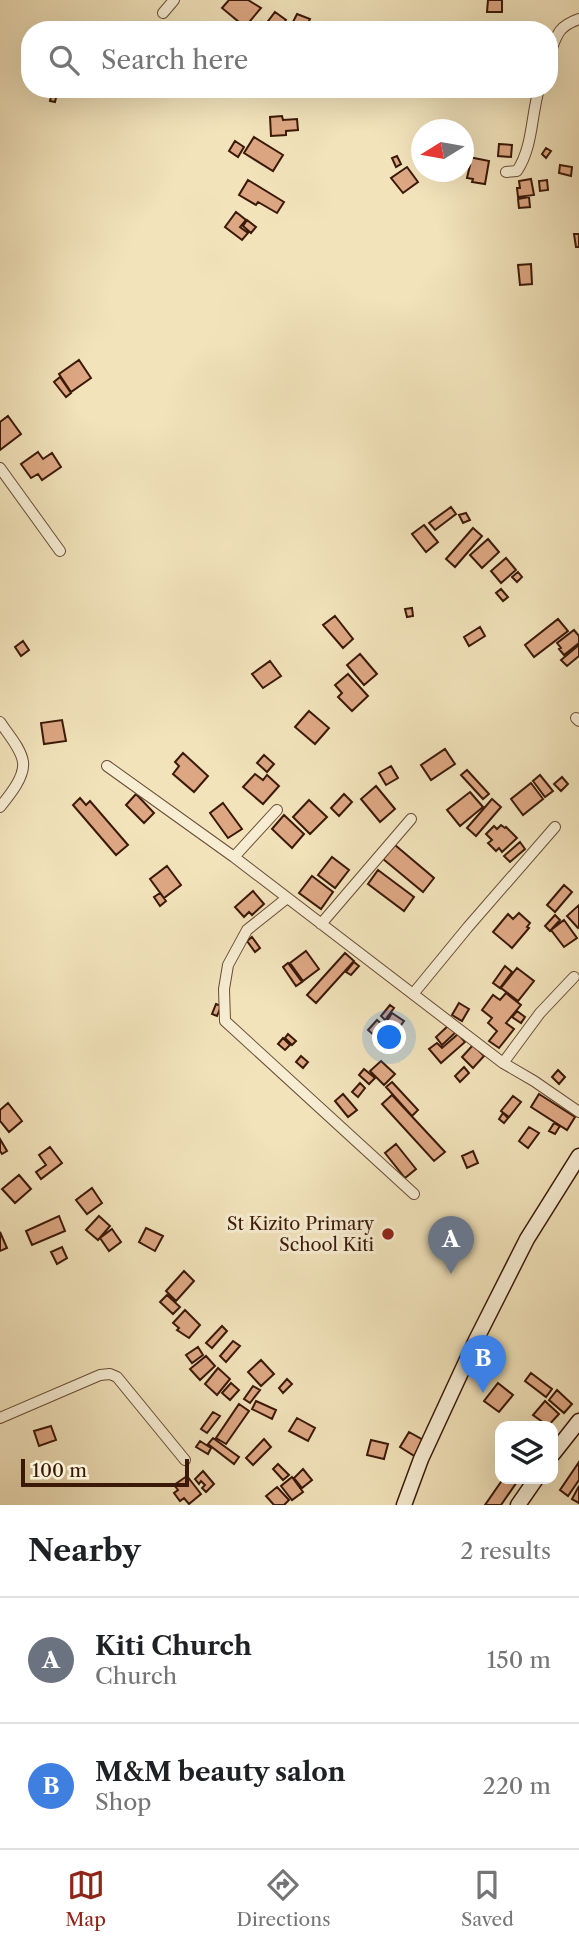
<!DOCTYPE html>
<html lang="en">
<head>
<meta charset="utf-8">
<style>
  :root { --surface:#fff; --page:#f2f2f2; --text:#202124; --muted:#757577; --line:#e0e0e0; --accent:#8f2418 }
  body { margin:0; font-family:"Libre Caslon Text",serif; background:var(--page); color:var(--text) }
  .controls { position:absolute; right:21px; bottom:21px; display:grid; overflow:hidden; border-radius:14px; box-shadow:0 7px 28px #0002 }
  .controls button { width:63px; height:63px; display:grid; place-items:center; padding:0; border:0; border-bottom:2px solid var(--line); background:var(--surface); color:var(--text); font:35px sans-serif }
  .compass { position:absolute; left:411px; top:119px; width:63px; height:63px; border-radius:50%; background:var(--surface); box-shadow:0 7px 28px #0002; rotate:259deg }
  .scale { position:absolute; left:21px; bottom:18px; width:168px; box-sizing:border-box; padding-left:7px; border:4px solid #3b1908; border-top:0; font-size:19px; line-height:24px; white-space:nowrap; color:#3b1908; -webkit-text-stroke:5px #f7edd3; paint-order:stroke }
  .you { position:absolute; left:390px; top:1038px; width:24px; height:24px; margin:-18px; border:5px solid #fff; border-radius:50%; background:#1a73e8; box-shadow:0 0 0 10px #1a73e833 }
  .badge { display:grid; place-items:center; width:46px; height:46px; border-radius:50%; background:var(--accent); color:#fff; font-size:23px; font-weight:700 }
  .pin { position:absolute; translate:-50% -58px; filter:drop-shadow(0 2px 4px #0008) }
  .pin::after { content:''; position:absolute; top:37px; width:24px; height:21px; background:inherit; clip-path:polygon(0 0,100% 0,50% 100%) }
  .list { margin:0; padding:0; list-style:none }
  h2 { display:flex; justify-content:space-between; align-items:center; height:91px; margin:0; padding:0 28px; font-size:30px }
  h2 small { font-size:23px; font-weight:400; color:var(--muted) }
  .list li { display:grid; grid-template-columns:46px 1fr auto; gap:21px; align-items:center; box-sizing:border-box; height:126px; padding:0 28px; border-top:2px solid var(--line) }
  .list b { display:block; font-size:26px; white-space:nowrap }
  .list p { margin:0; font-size:23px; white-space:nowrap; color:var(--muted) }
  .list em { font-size:23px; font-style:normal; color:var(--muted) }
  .icon { flex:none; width:38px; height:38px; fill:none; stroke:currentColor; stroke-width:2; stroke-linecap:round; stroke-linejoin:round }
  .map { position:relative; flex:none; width:579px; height:1505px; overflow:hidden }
  .search { position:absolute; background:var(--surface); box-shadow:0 7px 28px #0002; left:21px; right:21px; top:21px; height:77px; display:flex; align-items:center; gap:18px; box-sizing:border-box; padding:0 24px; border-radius:28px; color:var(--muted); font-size:26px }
  .sheet { height:343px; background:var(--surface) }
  nav { display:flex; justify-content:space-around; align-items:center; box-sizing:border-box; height:98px; border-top:2px solid var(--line); background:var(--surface); font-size:19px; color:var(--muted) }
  nav a { display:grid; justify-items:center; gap:4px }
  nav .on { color:var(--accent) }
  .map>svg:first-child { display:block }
  .building { fill:#dda783; stroke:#3b1908; stroke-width:2 }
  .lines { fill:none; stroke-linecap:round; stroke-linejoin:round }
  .street-casing { stroke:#694c35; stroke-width:12 }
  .secondary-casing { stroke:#3b1908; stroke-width:17 }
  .street { stroke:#f7edd3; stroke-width:10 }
  .secondary { stroke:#f7edd3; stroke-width:14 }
  .poi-dot { fill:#8f2418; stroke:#f7edd3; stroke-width:2.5 }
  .labels { text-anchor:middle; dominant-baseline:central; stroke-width:6; stroke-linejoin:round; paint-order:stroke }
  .poi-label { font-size:18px; fill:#3b1908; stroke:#f7edd3; text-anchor:end }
</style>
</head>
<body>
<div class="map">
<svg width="579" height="1505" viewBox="0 0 579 1505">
  <rect width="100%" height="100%" fill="#f2e3bb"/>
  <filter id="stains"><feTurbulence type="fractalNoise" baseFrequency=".00286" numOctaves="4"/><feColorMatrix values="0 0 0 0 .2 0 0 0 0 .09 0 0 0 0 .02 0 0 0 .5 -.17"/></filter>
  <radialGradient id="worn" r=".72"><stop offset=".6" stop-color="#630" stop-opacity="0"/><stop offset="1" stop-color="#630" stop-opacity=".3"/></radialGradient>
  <path class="building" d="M229,0H248L261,8L245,27L222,8Z
    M488,0H502V12H487Z
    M275,12L286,20L279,29L281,30H255L261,22L265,25Z
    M297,14L310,19L305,29L292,24Z
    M53,89H58L55,102L50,101Z
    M282,116L283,120L297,119L298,130L286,131V135L271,136L270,117Z
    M254,137L283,155L273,171L244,153Z
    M235,141L244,147L238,157L229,151Z
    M499,144L512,145L511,157L498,156Z
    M546,148L551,151L546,158L542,154Z
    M397,156L401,164L396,167L392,158Z
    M464,156L489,161L485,184L472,182L473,179L467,178L470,165L463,164Z
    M560,165L572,167L571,176L559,173Z
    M407,167L418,182L403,193L391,178Z
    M531,179L534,195L518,197L517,188H520L519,181Z
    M248,180L284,202L277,213L258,202L256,205L239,195Z
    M547,180L548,190L540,191L539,181Z
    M529,197L530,207L519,208L518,199Z
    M236,212L246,220L240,227L248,233L242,240L225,227Z
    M247,220L256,227L251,233L243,226Z
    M574,234H579V247H576Z
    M531,264L532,284L520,285L518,265Z
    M79,360L91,378L71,392L59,374Z
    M60,377L71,393L66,397L54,382Z
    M8,416L21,434L0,450V422Z
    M38,452L43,459L52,453L61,467L42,480L38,474L31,478L21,464Z
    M451,507L456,514L435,530L429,523Z
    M466,513L470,520L463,523L459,515Z
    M424,525L438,542L426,552L412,534Z
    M473,528L482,536L455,567L446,559Z
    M488,539L499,552L482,568L470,555Z
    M506,558L516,570L501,583L491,571Z
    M518,572L522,577L517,582L512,577Z
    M501,589L508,597L503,601L496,593Z
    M412,608L413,616L407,617L405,609Z
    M335,616L353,639L343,648L323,625Z
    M558,619L568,631L534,657L525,645Z
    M480,627L485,636L469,646L464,637Z
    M574,630L579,636V643L564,655L559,649L561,648L557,643Z
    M23,641L29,650L21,656L15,647Z
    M579,645V656L567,666L561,660Z
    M360,654L377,674L364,685L347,665Z
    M270,661L281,676L263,688L252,674Z
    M348,674L368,696L352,711L338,697L342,693L335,685Z
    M309,711L329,728L315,744L295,727Z
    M62,720L66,741L44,744L41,723Z
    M445,749L455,764L431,780L421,765Z
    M183,753L208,776L194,792L173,774L179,766L175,762Z
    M264,755L274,764L267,772L257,763Z
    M391,766L398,778L386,785L379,773Z
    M467,770L489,794L483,799L461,775Z
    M255,774L263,780L267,775L279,786L263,804L243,787Z
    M540,775L553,791L545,797L533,781Z
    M562,777L568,784L561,791L554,784Z
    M531,783L543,799L523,815L511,799Z
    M376,786L395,809L380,822L361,799Z
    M470,792L483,807L460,826L447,810Z
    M136,794L154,813L144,823L126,805Z
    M344,794L352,802L339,816L331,808Z
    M80,798L86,805L90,801L128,845L116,855L73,805Z
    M492,799L501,807L476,836L467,828Z
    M309,800L327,817L310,834L293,817Z
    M223,803L242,829L228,838L210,813Z
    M284,815L304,834L292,848L272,829Z
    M501,825L505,828L506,827L517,838L502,852L499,848L496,851L488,843L492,840L486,834L494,826L497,829Z
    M520,842L525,849L510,862L504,856Z
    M395,845L434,878L423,892L383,859Z
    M332,857L349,870L335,888L318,875Z
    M167,866L181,885L164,898L150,879Z
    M378,870L414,897L404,911L368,884Z
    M312,876L333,892L321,909L299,893Z
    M564,885L572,892L555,912L547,905Z
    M253,891L264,904L252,915L249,912L244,917L235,907Z
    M160,893L166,901L160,906L154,897Z
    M579,905V927L578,928L567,916Z
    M519,913L530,923L527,927L529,928L512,948L493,932L508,914L513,919Z
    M555,915L560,920L550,931L545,926Z
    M564,920L577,938L564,947L551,930Z
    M252,937L260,948L255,952L247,941Z
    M306,951L319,969L303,981L290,963Z
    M345,953L354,961L316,1003L307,995Z
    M354,962L359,966L351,975L346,972Z
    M288,963L302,982L296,986L283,967Z
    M505,966L512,972L500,988L493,983Z
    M517,968L534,981L518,1001L501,988Z
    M506,993L521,1005L506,1023L514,1029L499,1048L489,1041L497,1031L488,1023L492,1018L482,1010L493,995L500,1000Z
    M459,1003L469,1009L462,1021L452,1015Z
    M216,1004L221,1006L217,1016L212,1014Z
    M390,1005L394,1008L385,1020L381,1016Z
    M517,1011L525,1017L521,1023L512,1017Z
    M392,1013L404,1021L398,1029L387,1021Z
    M377,1020L385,1027L376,1037L368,1030Z
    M449,1025L456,1032L442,1045L436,1037Z
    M383,1030L391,1037L388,1041L380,1034Z
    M288,1034L296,1041L292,1045L285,1038Z
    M458,1034L465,1042L441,1063L429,1049L437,1043L442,1048Z
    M283,1038L290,1045L285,1050L278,1044Z
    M473,1045L484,1056L473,1068L462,1057Z
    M301,1056L308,1062L303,1068L296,1062Z
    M381,1061L395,1074L384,1085L370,1071Z
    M464,1067L469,1073L460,1082L455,1076Z
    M364,1069L375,1078L369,1084L359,1075Z
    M558,1070L565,1077L559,1084L552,1077Z
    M392,1082L418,1110L412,1116L386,1087Z
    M360,1083L365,1088L358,1097L352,1092Z
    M343,1094L357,1110L348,1117L335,1101Z
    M539,1094L575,1117L567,1130L531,1107Z
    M392,1095L445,1152L434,1161L382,1104Z
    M513,1096L521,1102L509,1117L501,1111Z
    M8,1103L22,1121L9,1132L0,1121V1110Z
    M503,1113L508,1118L504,1123L499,1119Z
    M554,1123L560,1126L555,1134L549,1131Z
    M529,1127L539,1133L528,1148L519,1141Z
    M0,1139L7,1151L2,1154L0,1151Z
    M396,1144L416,1169L405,1178L385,1153Z
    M50,1147L62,1163L41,1179L36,1172L46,1165L39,1155Z
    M473,1151L478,1163L467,1168L462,1156Z
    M19,1175L31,1189L15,1203L2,1189Z
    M92,1188L102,1203L87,1214L76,1200Z
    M59,1216L65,1231L32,1245L26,1231Z
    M99,1216L110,1226L98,1240L86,1230Z
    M146,1228L163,1236L155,1251L139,1242Z
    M112,1229L121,1242L109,1251L100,1238Z
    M0,1232L7,1248L0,1251Z
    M62,1247L67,1258L57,1264L51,1252Z
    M184,1271L194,1281L176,1301L166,1291Z
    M167,1295L180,1307L173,1314L160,1302Z
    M185,1310L200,1325L189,1338L177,1330L179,1328L173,1323Z
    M222,1326L227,1331L212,1348L206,1343Z
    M233,1341L240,1346L226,1362L220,1356Z
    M198,1347L203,1355L192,1363L186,1355Z
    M206,1356L215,1366L200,1380L190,1369Z
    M261,1360L274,1374L261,1386L248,1372Z
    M218,1368L230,1379L217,1395L205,1384Z
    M531,1373L552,1389L546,1397L525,1381Z
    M287,1379L292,1384L283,1393L279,1388Z
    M231,1383L239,1390L230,1400L222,1393Z
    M498,1383L513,1395L499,1412L484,1401Z
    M253,1386L260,1390L250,1403L244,1399Z
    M557,1390L572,1404L564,1413L549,1400Z
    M256,1401L276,1410L272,1419L252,1409Z
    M545,1401L559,1414L548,1426L533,1415Z
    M239,1404L249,1411L226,1444L216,1438Z
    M213,1412L220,1416L207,1433L201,1429Z
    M297,1418L315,1428L308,1441L289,1431Z
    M51,1426L56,1440L39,1446L34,1431Z
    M409,1432L425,1441L416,1457L400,1447Z
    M213,1438L239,1457L234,1464L208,1444Z
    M264,1439L271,1447L253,1465L246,1458Z
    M371,1440L388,1444L384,1459L367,1455Z
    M200,1441L211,1448L208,1454L196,1447Z
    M579,1462V1480L568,1496L560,1490Z
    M278,1464L289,1475L283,1480L273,1469Z
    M303,1469L312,1480L302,1488L294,1478Z
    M203,1471L214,1484L206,1492L202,1488L205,1485L201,1481L199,1484L195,1479Z
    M187,1476L201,1494L189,1504L184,1498L180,1501L174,1493L178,1490L174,1485Z
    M292,1477L303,1492L292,1500L281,1486Z
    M503,1479H519L501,1505H485Z
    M579,1486V1503L572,1499Z
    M277,1487L289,1500L284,1505H274L266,1496Z"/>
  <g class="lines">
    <g class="street-casing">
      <path id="street" d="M163,13L174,0
        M549,56C557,35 557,27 579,19
        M506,172L517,171C533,147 531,116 539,89
        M0,468L60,551
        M576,718L579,721
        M0,722C7,733 21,748 23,762C25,777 9,796 0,807
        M107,766L234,857L503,1063L534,1081L579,1112
        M234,857L277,810
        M287,898L247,930L228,965L224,989L225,1021L414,1194
        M321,924L411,819
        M413,994L468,927L555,827
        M503,1063L540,1013L574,977
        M0,1418L100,1375L110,1374L117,1377L185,1460"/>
    </g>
    <g class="secondary-casing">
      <path id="secondary" d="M553,1454L579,1421
        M404,1505L421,1459L476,1340L527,1239L579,1156
        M518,1505L536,1479"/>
    </g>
    <use href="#street" class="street"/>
    <use href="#secondary" class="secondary"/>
  </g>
  <circle class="poi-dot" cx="388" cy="1234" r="7"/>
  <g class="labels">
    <g class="poi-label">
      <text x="374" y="1224">St Kizito Primary<tspan x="374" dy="21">School Kiti</tspan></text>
    </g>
  </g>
  <rect width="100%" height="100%" filter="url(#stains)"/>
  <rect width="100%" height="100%" fill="url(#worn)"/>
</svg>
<div class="controls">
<button><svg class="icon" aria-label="layers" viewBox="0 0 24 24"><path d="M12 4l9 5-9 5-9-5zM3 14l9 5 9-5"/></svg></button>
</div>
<svg class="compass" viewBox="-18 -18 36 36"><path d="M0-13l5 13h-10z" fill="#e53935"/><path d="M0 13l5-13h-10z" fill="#757577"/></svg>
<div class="scale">100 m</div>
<div class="you"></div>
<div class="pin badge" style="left:451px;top:1274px;background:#6b7280">A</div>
<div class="pin badge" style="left:483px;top:1393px;background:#3f7fe0">B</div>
<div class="search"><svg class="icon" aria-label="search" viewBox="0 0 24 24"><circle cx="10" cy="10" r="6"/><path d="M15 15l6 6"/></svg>Search here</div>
</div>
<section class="sheet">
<h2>Nearby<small>2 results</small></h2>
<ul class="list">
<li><span class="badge" style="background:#6b7280">A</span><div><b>Kiti Church</b><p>Church</p></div><em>150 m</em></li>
<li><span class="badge" style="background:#3f7fe0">B</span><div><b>M&amp;M beauty salon</b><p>Shop</p></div><em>220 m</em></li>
</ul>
</section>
<nav>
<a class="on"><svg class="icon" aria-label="map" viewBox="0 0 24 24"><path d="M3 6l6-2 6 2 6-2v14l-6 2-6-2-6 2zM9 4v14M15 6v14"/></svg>Map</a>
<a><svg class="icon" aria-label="directions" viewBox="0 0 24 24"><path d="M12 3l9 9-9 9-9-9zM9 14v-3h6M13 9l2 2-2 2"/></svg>Directions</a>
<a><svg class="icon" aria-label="saved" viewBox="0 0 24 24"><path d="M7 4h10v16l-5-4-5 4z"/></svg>Saved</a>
</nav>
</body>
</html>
